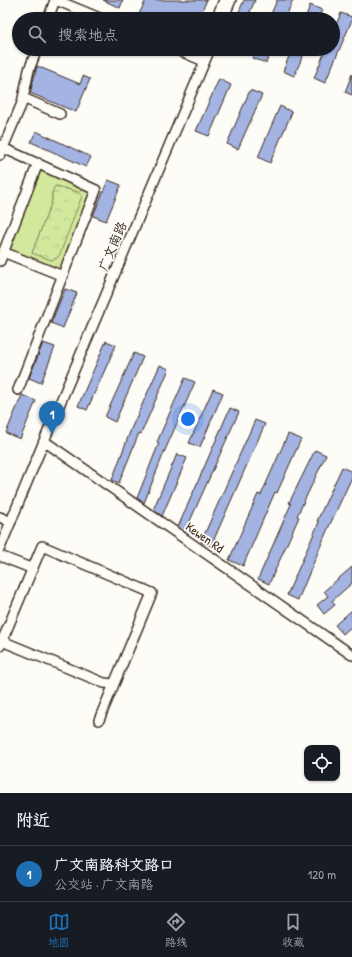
<!DOCTYPE html>
<html lang="zh">
<head>
<meta charset="utf-8">
<style>
  :root { --surface:#171b24; --page:#242831; --text:#f1f3f6; --muted:#9ea1a6; --line:#363941; --accent:#1f6fb2 }
  body { margin:0; font-family:"Patrick Hand","LXGW WenKai TC",sans-serif; background:var(--page); color:var(--text) }
  .controls { position:absolute; right:12px; bottom:12px; display:grid; overflow:hidden; border-radius:8px; box-shadow:0 1px 3px #0004 }
  .controls button { width:36px; height:36px; display:grid; place-items:center; padding:0; border:0; border-bottom:1px solid var(--line); background:var(--surface); color:var(--text); font:20px sans-serif }
  .you { position:absolute; left:188px; top:419px; width:14px; height:14px; margin:-10px; border:3px solid #fff; border-radius:50%; background:#1a73e8; box-shadow:0 0 0 6px #1a73e833 }
  .badge { display:grid; place-items:center; width:26px; height:26px; border-radius:50%; background:var(--accent); color:#fff; font-size:13px; font-weight:700 }
  .pin { position:absolute; translate:-50% -33px; filter:drop-shadow(0 1px 2px #0008) }
  .pin::after { content:''; position:absolute; top:21px; width:14px; height:12px; background:inherit; clip-path:polygon(0 0,100% 0,50% 100%) }
  .list { margin:0; padding:0; list-style:none }
  h2 { display:flex; justify-content:space-between; align-items:center; height:52px; margin:0; padding:0 16px; font-size:17px }
  h2 small { font-size:13px; font-weight:400; color:var(--muted) }
  .list li { display:grid; grid-template-columns:26px 1fr auto; gap:12px; align-items:center; box-sizing:border-box; height:56px; padding:0 16px; border-top:1px solid var(--line) }
  .list b { display:block; font-size:15px; white-space:nowrap }
  .list p { margin:0; font-size:13px; white-space:nowrap; color:var(--muted) }
  .list em { font-size:13px; font-style:normal; color:var(--muted) }
  .icon { flex:none; width:22px; height:22px; fill:none; stroke:currentColor; stroke-width:2; stroke-linecap:round; stroke-linejoin:round }
  .map { position:relative; flex:none; width:352px; height:793px; overflow:hidden }
  .search { position:absolute; background:var(--surface); box-shadow:0 1px 3px #0004; left:12px; right:12px; top:12px; height:44px; display:flex; align-items:center; gap:10px; box-sizing:border-box; padding:0 14px; border-radius:22px; color:var(--muted); font-size:15px }
  .sheet { height:108px; background:var(--surface) }
  nav { display:flex; justify-content:space-around; align-items:center; box-sizing:border-box; height:56px; border-top:1px solid var(--line); background:var(--surface); font-size:11px; color:var(--muted) }
  nav a { display:grid; justify-items:center; gap:2px }
  nav .on { color:var(--accent) }
  .map>svg:first-child { display:block }
  .grass { fill:#d1e89d; stroke:#86895e; fill-rule:evenodd }
  .forest { fill:url(#forest-crowns); stroke:#86895e }
  .building { fill:#a3b3e2; stroke:#3b2a1e }
  .lines { fill:none; stroke-linecap:round; stroke-linejoin:round }
  .minor-casing { stroke:#3b2a1e; stroke-width:12 }
  .minor { stroke:#fdfcf7; stroke-width:9 }
  .labels { text-anchor:middle; dominant-baseline:central; stroke-width:3.5; stroke-linejoin:round; paint-order:stroke }
  .street-label { font-size:13px; fill:#3b2a1e; stroke:#fdfcf7 }
</style>
</head>
<body>
<div class="map">
<svg width="352" height="793" viewBox="0 0 352 793">
  <defs>
    <pattern id="forest-crowns" width="20" height="18" patternUnits="userSpaceOnUse"><rect width="20" height="18" fill="#d1e89d"/><path d="M2 6a3 3 0 1 1 6 0M12 15a3 3 0 1 1 6 0" fill="none" stroke="#b4c787"/></pattern>
  </defs>
  <rect width="100%" height="100%" fill="#fdfcf7"/>
  <filter id="ink" filterUnits="userSpaceOnUse"><feTurbulence type="fractalNoise" baseFrequency=".025" numOctaves="2"/><feDisplacementMap in="SourceGraphic" scale="8" xChannelSelector="R" yChannelSelector="G"/><feConvolveMatrix kernelMatrix="1 2 1 2 8 2 1 2 1" color-interpolation-filters="sRGB"/></filter>
  <g filter="url(#ink)">
    <path class="grass" d="M39,167L92,192L62,271L8,250ZM56,186L78,192L82,196L57,258L32,253L52,201V193Z"/>
    <path class="forest" d="M55,186L78,192L82,196L60,254L57,258L51,260L32,253L52,201V193Z"/>
    <path class="building" d="M103,0H123L120,8Z
      M146,0H207L198,19H162L154,16L153,19H145L138,16Z
      M244,0H255L247,19H236Z
      M277,0H293L285,19H269Z
      M310,5L322,10L318,19H305Z
      M341,13L352,17V20L325,83L314,78L326,49H333V32Z
      M256,49H272L266,63L252,58Z
      M292,49H306L294,76L283,71Z
      M37,66L80,84L83,76L90,79L76,112L30,93Z
      M352,74V95L345,92Z
      M219,79L231,85L209,136L196,131Z
      M250,90L262,95L238,149L227,144Z
      M280,106L292,112L270,163L258,157Z
      M36,131L91,157L86,167L31,142Z
      M108,180L121,185L106,221L93,216Z
      M65,289L77,293L63,328L51,323Z
      M106,341L116,345L87,410L78,406Z
      M43,343L55,347L41,383L29,378Z
      M134,353L143,357L115,422L105,417Z
      M160,365L169,369L141,434L139,433L119,483L112,480L131,429Z
      M185,378L195,382L163,455L144,503L137,498L159,443L157,442Z
      M213,389L223,393L200,447L189,443Z
      M22,395L36,401L20,439L6,433Z
      M230,408L239,412L185,532L178,527Z
      M255,420L265,424L211,546L201,542Z
      M288,434L301,439L277,493L275,492L243,566L229,560L258,494L261,495Z
      M315,450L326,455L297,516L299,517L269,584L258,579L291,504L289,503Z
      M177,454L187,458L162,516L153,510Z
      M342,467L352,472V477L326,533L298,600L287,595L319,522L317,521Z
      M352,567V583L332,601L335,605L324,614L317,605L328,596L324,591Z
      M352,610V626L343,634L335,625Z"/>
    <g class="lines">
      <g class="minor-casing">
        <path id="minor" d="M56,0L102,19
          M48,19L55,0
          M216,19L224,0
          M223,19L231,0
          M175,49L204,61
          M23,98L60,114
          M0,145L3,148L96,190L18,390
          M0,155L22,103L29,70L37,49
          M3,252L63,276
          M0,261L38,163
          M44,441L352,655
          M0,517L11,522
          M0,548L44,441L210,49
          M0,556L33,569
          M2,641L104,683L114,684
          M0,646L42,546L152,593L99,720"/>
      </g>
      <use href="#minor" class="minor"/>
    </g>
  </g>
  <g class="labels">
    <g class="street-label">
      <text transform="translate(112 246) rotate(-67)">广文南路</text>
      <text transform="translate(205 537) rotate(35)">Kewen Rd</text>
    </g>
  </g>
</svg>
<div class="controls">
<button><svg class="icon" aria-label="locate" viewBox="0 0 24 24"><circle cx="12" cy="12" r="6"/><path d="M12 2v4M12 18v4M2 12h4M18 12h4"/></svg></button>
</div>
<div class="you"></div>
<div class="pin badge" style="left:52px;top:434px">1</div>
<div class="search"><svg class="icon" aria-label="search" viewBox="0 0 24 24"><circle cx="10" cy="10" r="6"/><path d="M15 15l6 6"/></svg>搜索地点</div>
</div>
<section class="sheet">
<h2>附近<small></small></h2>
<ul class="list">
<li><span class="badge">1</span><div><b>广文南路科文路口</b><p>公交站 · 广文南路</p></div><em>120 m</em></li>
</ul>
</section>
<nav>
<a class="on"><svg class="icon" aria-label="map" viewBox="0 0 24 24"><path d="M3 6l6-2 6 2 6-2v14l-6 2-6-2-6 2zM9 4v14M15 6v14"/></svg>地图</a>
<a><svg class="icon" aria-label="directions" viewBox="0 0 24 24"><path d="M12 3l9 9-9 9-9-9zM9 14v-3h6M13 9l2 2-2 2"/></svg>路线</a>
<a><svg class="icon" aria-label="saved" viewBox="0 0 24 24"><path d="M7 4h10v16l-5-4-5 4z"/></svg>收藏</a>
</nav>
</body>
</html>
